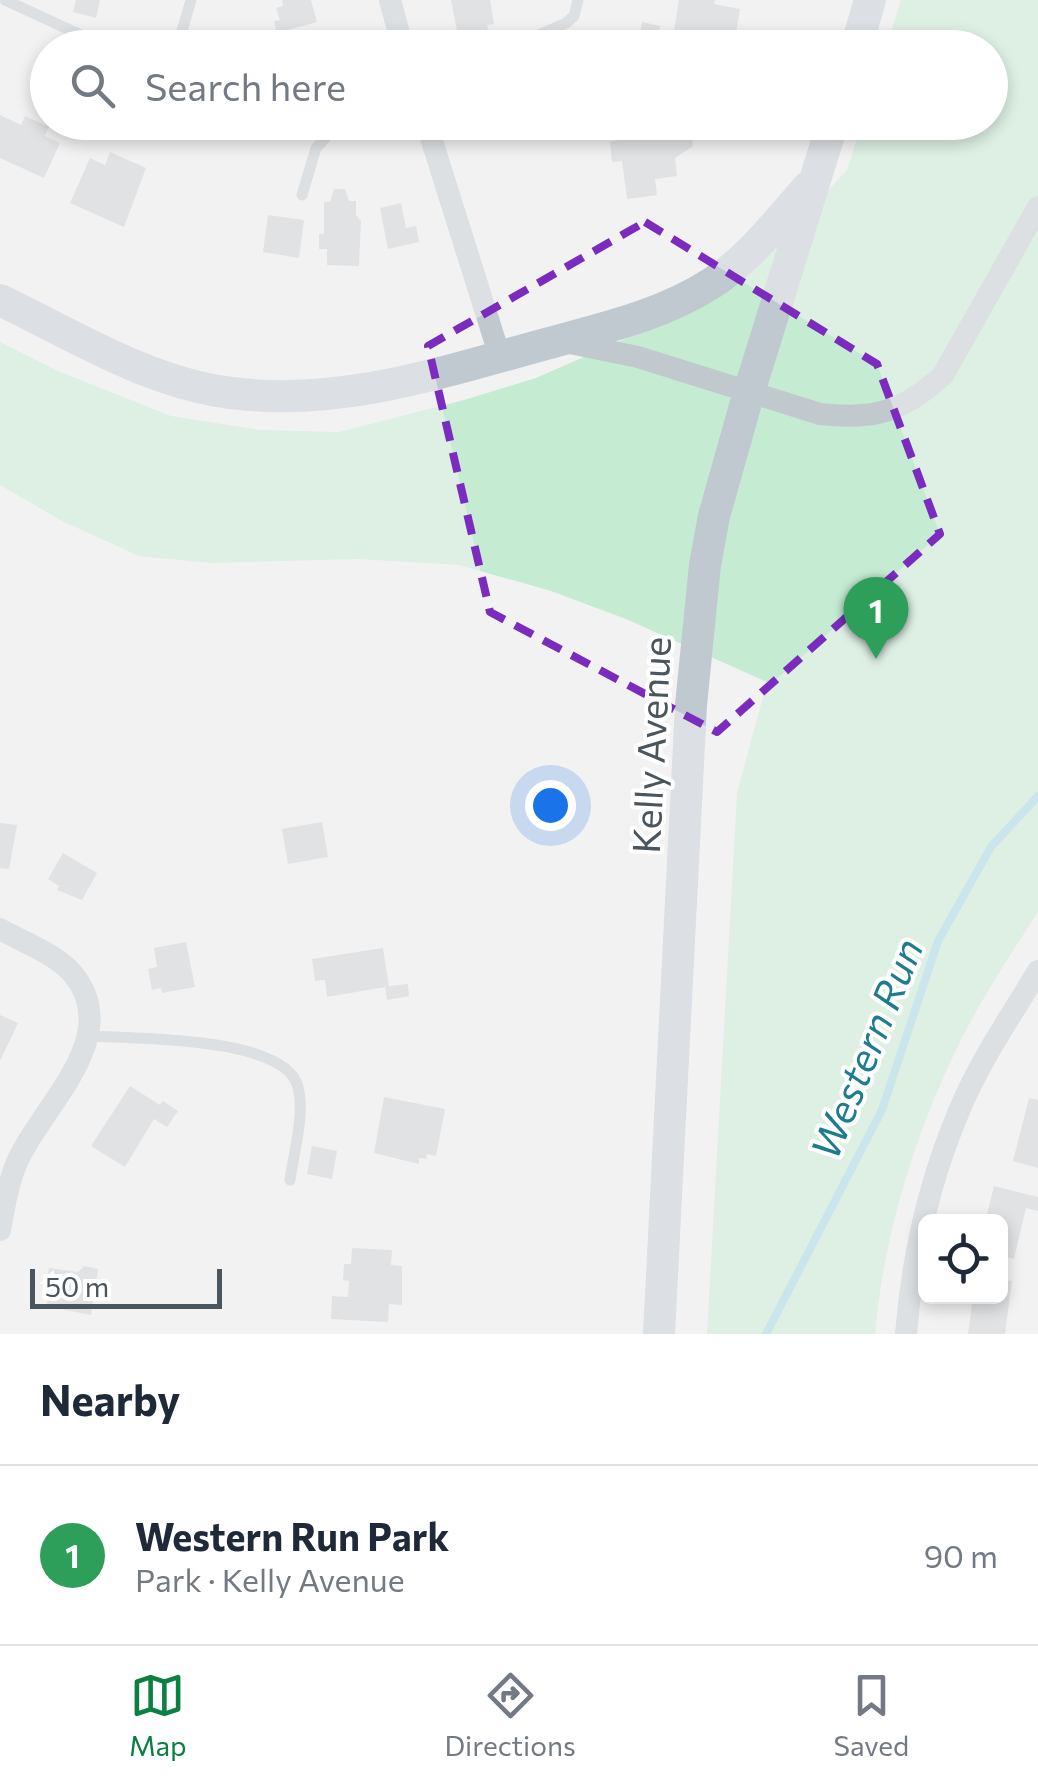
<!DOCTYPE html>
<html lang="en">
<head>
<meta charset="utf-8">
<style>
  :root { --surface:#fff; --page:#f2f2f3; --text:#1f2937; --muted:#747a83; --line:#e0e1e3; --accent:#0b8043 }
  body { margin:0; font-family:Commissioner,sans-serif; background:var(--page); color:var(--text) }
  .controls { position:absolute; right:30px; bottom:30px; display:grid; overflow:hidden; border-radius:15px; box-shadow:0 5px 15px #0003 }
  .controls button { width:90px; height:90px; display:grid; place-items:center; padding:0; border:0; border-bottom:2px solid var(--line); background:var(--surface); color:var(--text); font:50px sans-serif }
  .scale { position:absolute; left:30px; bottom:25px; width:192px; box-sizing:border-box; padding-left:10px; border:5px solid #4b555d; border-top:0; font-size:28px; line-height:35px; white-space:nowrap; color:#4b555d; -webkit-text-stroke:8px #fff; paint-order:stroke }
  .you { position:absolute; left:550px; top:805px; width:35px; height:35px; margin:-25px; border:8px solid #fff; border-radius:50%; background:#1a73e8; box-shadow:0 0 0 15px #1a73e833 }
  .badge { display:grid; place-items:center; width:65px; height:65px; border-radius:50%; background:var(--accent); color:#fff; font-size:32px; font-weight:700 }
  .pin { position:absolute; translate:-50% -82px; filter:drop-shadow(0 2px 5px #0008) }
  .pin::after { content:''; position:absolute; top:52px; width:35px; height:30px; background:inherit; clip-path:polygon(0 0,100% 0,50% 100%) }
  .list { margin:0; padding:0; list-style:none }
  h2 { display:flex; justify-content:space-between; align-items:center; height:130px; margin:0; padding:0 40px; font-size:42px }
  h2 small { font-size:32px; font-weight:400; color:var(--muted) }
  .list li { display:grid; grid-template-columns:65px 1fr auto; gap:30px; align-items:center; box-sizing:border-box; height:180px; padding:0 40px; border-top:2px solid var(--line) }
  .list b { display:block; font-size:38px; white-space:nowrap }
  .list p { margin:0; font-size:32px; white-space:nowrap; color:var(--muted) }
  .list em { font-size:32px; font-style:normal; color:var(--muted) }
  .icon { flex:none; width:55px; height:55px; fill:none; stroke:currentColor; stroke-width:2; stroke-linecap:round; stroke-linejoin:round }
  .map { position:relative; flex:none; width:1038px; height:1334px; overflow:hidden }
  .search { position:absolute; background:var(--surface); box-shadow:0 5px 15px #0003; left:30px; right:30px; top:30px; height:110px; display:flex; align-items:center; gap:25px; box-sizing:border-box; padding:0 35px; border-radius:55px; color:var(--muted); font-size:38px }
  .sheet { height:310px; background:var(--surface) }
  nav { display:flex; justify-content:space-around; align-items:center; box-sizing:border-box; height:140px; border-top:2px solid var(--line); background:var(--surface); font-size:28px; color:var(--muted) }
  nav a { display:grid; justify-items:center; gap:5px }
  nav .on { color:var(--accent) }
  .map>svg:first-child { display:block }
  .green { fill:#c6ebd3 }
  .lines { fill:none; stroke-linecap:round; stroke-linejoin:round }
  .stream { stroke:#99d6e2; stroke-width:8 }
  .building { fill:#ccced3 }
  .lane { stroke:#c1c9ce; stroke-width:11 }
  .street { stroke:#c1c9ce; stroke-width:22 }
  .secondary { stroke:#c0c8d0; stroke-width:32 }
  .marked { fill:none; stroke:#7b2cbf; stroke-width:8; stroke-dasharray:20 12; stroke-linejoin:round }
  .labels { text-anchor:middle; dominant-baseline:central; stroke-width:8; stroke-linejoin:round; paint-order:stroke }
  .street-label { font-size:38px; fill:#4b555d; stroke:#fff }
  .water-label { font-size:40px; font-style:italic; fill:#1d7c8f; stroke:#fff }
</style>
</head>
<body>
<div class="map">
<svg width="1038" height="1334" viewBox="0 0 1038 1334">
  <rect width="100%" height="100%" fill="#f3f2f2"/>
  <path class="green" d="M901,0H1038V912C1012,952 985,993 963,1036C917,1127 884,1232 875,1334H707L737,793L767,682L626,619L551,591L459,565L359,559L211,563L139,556L62,521L0,485V342L58,371L171,416L260,430L339,432L464,400L536,378L697,307L767,257L847,170L862,123L990,122V48L886,47Z"/>
  <g class="lines">
    <path class="stream" d="M766,1334L882,1110L938,941L991,847L1038,796"/>
  </g>
  <path class="building" d="M76,0H100L96,18L73,12Z
    M282,0H311L317,22L277,33L274,21L280,20L276,8L283,6Z
    M451,0H490L494,24L487,25L489,35L459,41Z
    M679,0H715L714,4L740,9L734,46L714,43L713,48H671Z
    M642,22L660,26L657,48H638Z
    M0,115L21,125L25,116L49,127L45,136L60,143L44,178L0,158Z
    M617,122H690L693,146L675,158L677,176L655,179L657,195L627,199L622,161L612,162L610,142L619,140Z
    M110,152L146,168L124,227L70,203L90,158L105,165Z
    M334,189H345L349,201H356V215L361,221L359,266L327,265V249H319V234H324V202H330Z
    M401,203L406,228L416,226L419,242L388,249L380,208Z
    M268,215L304,220L299,258L263,252Z
    M322,822L328,857L288,864L282,829Z
    M0,823L17,825L9,869L0,868Z
    M63,853L97,873L82,900L57,890L59,886L48,879Z
    M186,942L195,987L162,993L161,988L152,990L148,969L157,967L154,948Z
    M383,948L389,986L408,984L409,996L387,1000L385,987L327,997L325,980L315,981L312,959Z
    M0,1015L18,1023L0,1061Z
    M130,1086L160,1105L163,1101L178,1111L167,1127L154,1119L125,1167L91,1146Z
    M384,1097L445,1109L436,1156L427,1154L426,1159L419,1158V1164L374,1153Z
    M1029,1098L1038,1100V1168L1013,1161Z
    M312,1146L337,1151L332,1179L307,1174Z
    M994,1186L1038,1197V1211L1026,1208L1014,1259L1000,1256V1222H985Z
    M352,1248L392,1250L391,1265L402,1266V1305L389,1304L388,1322L331,1319L332,1296L348,1297L349,1281L343,1280L344,1264H351Z
    M84,1266L98,1269L91,1315L46,1306L50,1290L45,1289L49,1268L78,1272Z
    M1000,1279L1012,1281L1005,1334H968L973,1296H1000Z"/>
  <g class="lines">
    <path class="lane" d="M5,0L109,48
      M177,48L191,0
      M510,48L566,23L574,16L578,0
      M302,195L316,148L340,122
      M89,1036C134,1039 286,1036 298,1087C305,1115 294,1151 290,1180"/>
    <path class="street" d="M390,0L403,48
      M426,122L500,357
      M565,342L638,357L820,414C874,420 903,412 943,375L1038,207
      M0,929C23,942 56,954 73,974C125,1037 41,1107 17,1162C8,1183 4,1208 0,1230
      M906,1334C912,1258 929,1182 959,1111C979,1062 1011,1016 1038,971"/>
    <path class="secondary" d="M856,48L870,0
      M0,300C73,335 149,383 231,393C338,407 440,373 542,345C600,329 661,316 712,283C750,258 778,221 808,187
      M659,1334L691,705L705,565L714,516L749,392L833,122"/>
  </g>
  <path d="M0 0H1038V1334H0ZM645,222L877,364L940,534L717,732L490,612L428,346Z" fill="#f3f2f2" fill-opacity=".55" fill-rule="evenodd"/>
  <path class="marked" d="M645,222L877,364L940,534L717,732L490,612L428,346Z"/>
  <g class="labels">
    <g class="street-label">
      <text transform="translate(650 745) rotate(-87)">Kelly Avenue</text>
    </g>
    <g class="water-label">
      <text transform="translate(865 1048) rotate(-68)">Western Run</text>
    </g>
  </g>
</svg>
<div class="controls">
<button><svg class="icon" aria-label="locate" viewBox="0 0 24 24"><circle cx="12" cy="12" r="6"/><path d="M12 2v4M12 18v4M2 12h4M18 12h4"/></svg></button>
</div>
<div class="scale">50 m</div>
<div class="you"></div>
<div class="pin badge" style="left:876px;top:659px;background:#2e9e5b">1</div>
<div class="search"><svg class="icon" aria-label="search" viewBox="0 0 24 24"><circle cx="10" cy="10" r="6"/><path d="M15 15l6 6"/></svg>Search here</div>
</div>
<section class="sheet">
<h2>Nearby<small></small></h2>
<ul class="list">
<li><span class="badge" style="background:#2e9e5b">1</span><div><b>Western Run Park</b><p>Park · Kelly Avenue</p></div><em>90 m</em></li>
</ul>
</section>
<nav>
<a class="on"><svg class="icon" aria-label="map" viewBox="0 0 24 24"><path d="M3 6l6-2 6 2 6-2v14l-6 2-6-2-6 2zM9 4v14M15 6v14"/></svg>Map</a>
<a><svg class="icon" aria-label="directions" viewBox="0 0 24 24"><path d="M12 3l9 9-9 9-9-9zM9 14v-3h6M13 9l2 2-2 2"/></svg>Directions</a>
<a><svg class="icon" aria-label="saved" viewBox="0 0 24 24"><path d="M7 4h10v16l-5-4-5 4z"/></svg>Saved</a>
</nav>
</body>
</html>
